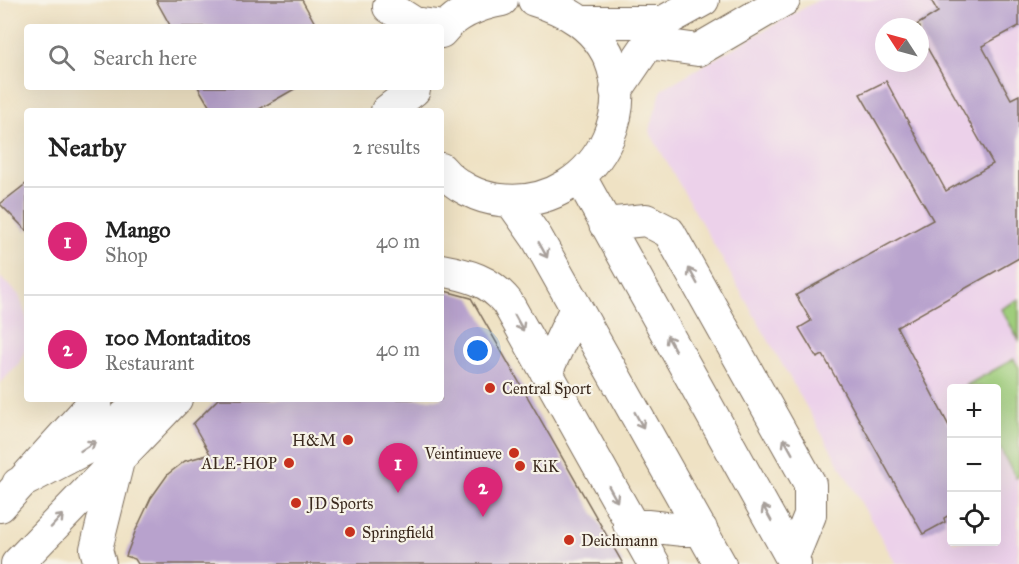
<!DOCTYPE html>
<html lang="en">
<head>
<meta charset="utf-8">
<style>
  :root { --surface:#fff; --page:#f6f6f6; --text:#222; --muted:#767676; --line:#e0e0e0; --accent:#db2777 }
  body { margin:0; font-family:"IM FELL Great Primer",serif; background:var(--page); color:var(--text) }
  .controls { position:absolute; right:18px; bottom:18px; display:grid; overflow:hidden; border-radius:6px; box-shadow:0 6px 24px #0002 }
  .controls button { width:54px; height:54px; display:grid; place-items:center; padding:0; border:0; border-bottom:2px solid var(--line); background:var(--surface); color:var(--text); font:30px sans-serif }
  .compass { position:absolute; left:875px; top:18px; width:54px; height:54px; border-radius:50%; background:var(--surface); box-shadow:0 6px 24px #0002; rotate:306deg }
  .you { position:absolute; left:478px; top:351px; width:21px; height:21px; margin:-15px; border:4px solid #fff; border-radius:50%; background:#1a73e8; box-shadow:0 0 0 9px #1a73e833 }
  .badge { display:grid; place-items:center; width:39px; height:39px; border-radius:50%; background:var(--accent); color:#fff; font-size:20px; font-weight:700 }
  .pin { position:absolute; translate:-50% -50px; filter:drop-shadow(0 2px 3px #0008) }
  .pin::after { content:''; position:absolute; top:32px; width:21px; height:18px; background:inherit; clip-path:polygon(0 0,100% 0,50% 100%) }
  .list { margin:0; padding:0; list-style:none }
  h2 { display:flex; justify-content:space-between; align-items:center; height:78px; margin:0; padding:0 24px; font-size:26px }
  h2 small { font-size:20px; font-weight:400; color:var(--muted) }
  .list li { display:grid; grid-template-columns:39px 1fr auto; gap:18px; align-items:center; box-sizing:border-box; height:108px; padding:0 24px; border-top:2px solid var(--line) }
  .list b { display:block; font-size:22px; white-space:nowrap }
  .list p { margin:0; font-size:20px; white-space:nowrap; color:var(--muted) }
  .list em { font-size:20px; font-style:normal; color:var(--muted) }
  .icon { flex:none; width:33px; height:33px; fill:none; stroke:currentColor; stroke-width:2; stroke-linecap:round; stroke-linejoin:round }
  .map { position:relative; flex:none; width:1019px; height:564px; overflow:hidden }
  .search { position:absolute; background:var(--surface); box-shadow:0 6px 24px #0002; left:24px; top:24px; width:420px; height:66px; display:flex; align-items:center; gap:15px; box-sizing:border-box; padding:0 21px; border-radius:6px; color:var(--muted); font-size:22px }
  .panel { position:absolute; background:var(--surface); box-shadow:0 6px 24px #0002; left:24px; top:108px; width:420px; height:294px; border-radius:6px }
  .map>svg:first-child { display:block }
  .built { fill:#ecd1ea; fill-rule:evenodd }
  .green { fill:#9fcd7b; stroke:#6d7c4c; stroke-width:1.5 }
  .building { fill:#b8a2cd }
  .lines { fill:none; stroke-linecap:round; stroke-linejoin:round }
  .minor-casing { stroke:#7a6a58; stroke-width:34 }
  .minor { stroke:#fff; stroke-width:32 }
  .oneway { stroke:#a79f9a }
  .poi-dot { fill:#c8321e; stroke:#f7f3e8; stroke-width:2 }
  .labels { text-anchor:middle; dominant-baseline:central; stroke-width:4.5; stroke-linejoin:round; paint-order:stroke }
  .poi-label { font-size:16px; fill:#3b2a1e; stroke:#f7f3e8; text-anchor:start }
</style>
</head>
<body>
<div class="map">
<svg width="1019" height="564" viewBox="0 0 1019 564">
  <rect width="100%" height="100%" fill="#f7f3e8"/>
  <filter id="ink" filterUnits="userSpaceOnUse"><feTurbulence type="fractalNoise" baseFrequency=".0167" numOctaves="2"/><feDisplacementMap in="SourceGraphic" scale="12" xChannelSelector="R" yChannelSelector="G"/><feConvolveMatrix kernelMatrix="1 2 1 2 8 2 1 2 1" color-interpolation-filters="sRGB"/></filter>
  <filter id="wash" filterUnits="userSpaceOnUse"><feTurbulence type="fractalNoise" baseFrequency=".008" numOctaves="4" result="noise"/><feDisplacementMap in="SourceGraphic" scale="24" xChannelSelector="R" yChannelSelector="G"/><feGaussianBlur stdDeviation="1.35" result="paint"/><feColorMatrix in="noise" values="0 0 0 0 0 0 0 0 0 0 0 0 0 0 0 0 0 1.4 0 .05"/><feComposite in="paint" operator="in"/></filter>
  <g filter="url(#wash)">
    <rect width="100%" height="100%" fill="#efe2c4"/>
    <path class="built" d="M818,0H1019L1018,564H896L649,131L662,89ZM884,27H920V63H884ZM952,388H996V542H952Z
      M0,277L19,295L27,319V346L19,363L0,384Z"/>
    <path class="green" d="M1019,299V340L1001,309Z
      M1014,359L1019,368V476L1016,478L997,443L996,388L965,386Z"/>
    <g id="blocks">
      <path class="building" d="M156,0H302L317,27H171Z
        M931,0H1019V26L982,46L1011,99L1019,95V258L897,327L951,430V514L944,518L945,522L923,534L823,355L817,358L799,328L811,321L796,295L933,220L860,94L886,81L946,191L993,164L920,35V27L915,26L938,12Z
        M198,87H298L256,111H212Z
        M27,183V231L0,204Z
        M441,290L471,298L623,564H138L135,559L126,556L135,532L151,498L168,474L185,461L210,454L193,424L218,399H441Z"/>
    </g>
  </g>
  <g filter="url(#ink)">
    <use href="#blocks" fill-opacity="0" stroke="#7a6a58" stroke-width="1.5"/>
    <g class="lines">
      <g class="minor-casing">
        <path id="minor" d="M389,7L414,23L444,27
          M581,22H663
          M441,32C456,13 480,4 502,0
          M649,43L698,50L784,0
          M616,91L663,22L703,0
          M387,111L414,90
          M441,169C455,186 479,198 500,200C602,212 660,81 579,21C565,11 551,5 534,0
          M580,177L795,564
          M511,201L537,238L720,564
          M605,224L646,220L669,232L810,484V515L792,559
          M441,270C468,275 489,280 507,302L654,564
          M546,372L576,308
          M18,484L90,446L145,399
          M0,506L97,399
          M629,524L683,530L701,529
          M17,564L176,399
          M100,564L96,549L119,457"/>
      </g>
      <use href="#minor" class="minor"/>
    </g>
    <defs><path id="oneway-shaft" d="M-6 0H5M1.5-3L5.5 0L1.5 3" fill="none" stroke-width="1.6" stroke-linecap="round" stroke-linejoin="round" transform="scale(1.5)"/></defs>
    <g class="oneway">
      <use href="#oneway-shaft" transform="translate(543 250) rotate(61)"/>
      <use href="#oneway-shaft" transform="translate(693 276) rotate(-119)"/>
      <use href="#oneway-shaft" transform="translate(519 323) rotate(61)"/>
      <use href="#oneway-shaft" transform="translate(671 343) rotate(-119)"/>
      <use href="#oneway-shaft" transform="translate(639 420) rotate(61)"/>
      <use href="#oneway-shaft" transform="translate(88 446) rotate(-33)"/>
      <use href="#oneway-shaft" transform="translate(788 446) rotate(-119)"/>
      <use href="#oneway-shaft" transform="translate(613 494) rotate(61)"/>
      <use href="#oneway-shaft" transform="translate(767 513) rotate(-119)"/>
      <use href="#oneway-shaft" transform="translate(57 521) rotate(-47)"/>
    </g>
  </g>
  <g class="poi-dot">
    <circle cx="490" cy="388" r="6"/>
    <circle cx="348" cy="440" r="6"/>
    <circle cx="514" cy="453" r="6"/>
    <circle cx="289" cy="463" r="6"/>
    <circle cx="520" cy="466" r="6"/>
    <circle cx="296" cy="503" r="6"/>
    <circle cx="350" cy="532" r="6"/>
    <circle cx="569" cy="540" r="6"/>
  </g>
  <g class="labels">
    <g class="poi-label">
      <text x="502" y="388">Central Sport</text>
      <text x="336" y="440" text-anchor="end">H&amp;M</text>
      <text x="502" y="453" text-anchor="end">Veintinueve</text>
      <text x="277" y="463" text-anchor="end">ALE-HOP</text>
      <text x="532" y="466">KiK</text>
      <text x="308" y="503">JD Sports</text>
      <text x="362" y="532">Springfield</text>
      <text x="581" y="540">Deichmann</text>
    </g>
  </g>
</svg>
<div class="controls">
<button>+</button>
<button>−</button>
<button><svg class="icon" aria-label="locate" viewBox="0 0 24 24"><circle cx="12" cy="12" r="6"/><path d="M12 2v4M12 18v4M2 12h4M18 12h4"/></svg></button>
</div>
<svg class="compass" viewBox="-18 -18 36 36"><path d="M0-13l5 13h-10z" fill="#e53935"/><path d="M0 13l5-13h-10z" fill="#767676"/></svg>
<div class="you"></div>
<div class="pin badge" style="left:398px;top:493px">1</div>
<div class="pin badge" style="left:483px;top:517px">2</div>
<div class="search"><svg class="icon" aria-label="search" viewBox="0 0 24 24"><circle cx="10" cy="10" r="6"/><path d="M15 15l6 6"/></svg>Search here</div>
<section class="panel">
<h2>Nearby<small>2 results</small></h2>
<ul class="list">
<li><span class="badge">1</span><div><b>Mango</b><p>Shop</p></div><em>40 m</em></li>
<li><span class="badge">2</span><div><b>100 Montaditos</b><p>Restaurant</p></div><em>40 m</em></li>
</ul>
</section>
</div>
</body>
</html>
